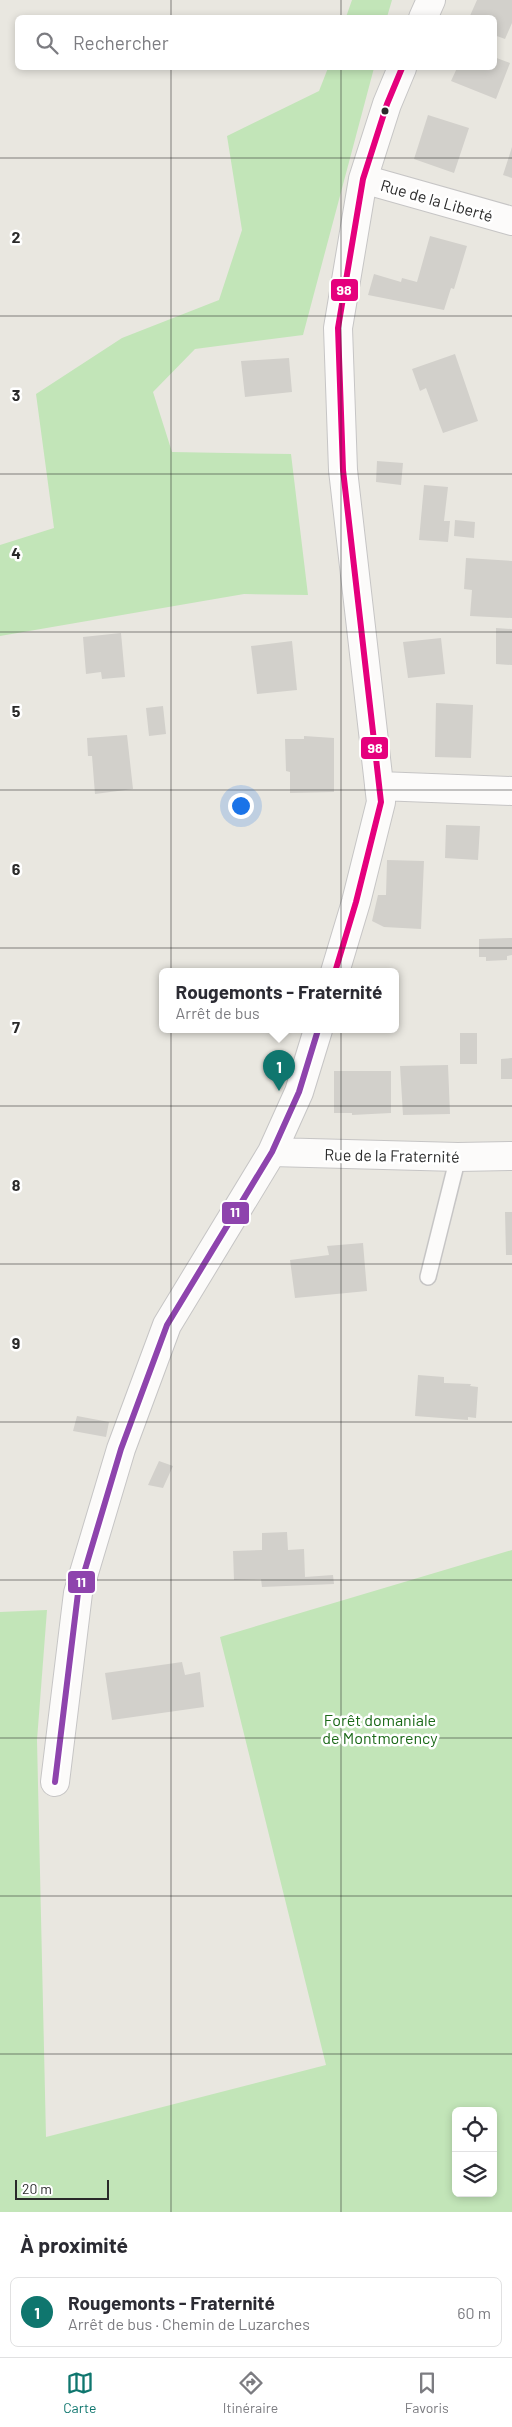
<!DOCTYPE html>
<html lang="fr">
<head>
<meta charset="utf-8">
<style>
  :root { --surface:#fff; --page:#f7f7f7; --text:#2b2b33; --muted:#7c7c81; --line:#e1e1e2; --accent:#0f766e }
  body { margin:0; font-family:Barlow,sans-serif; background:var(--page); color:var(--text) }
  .controls { position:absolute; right:15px; bottom:15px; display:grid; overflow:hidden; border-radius:8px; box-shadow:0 2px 8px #0003 }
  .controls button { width:45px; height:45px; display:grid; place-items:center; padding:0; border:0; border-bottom:1px solid var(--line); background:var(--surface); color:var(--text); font:25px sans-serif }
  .scale { position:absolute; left:15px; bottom:12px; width:94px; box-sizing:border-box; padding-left:5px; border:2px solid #2a2a2a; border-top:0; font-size:14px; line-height:18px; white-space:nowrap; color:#2a2a2a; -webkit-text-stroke:4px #fff; paint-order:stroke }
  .you { position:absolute; left:240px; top:805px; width:18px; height:18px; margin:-12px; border:4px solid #fff; border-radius:50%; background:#1a73e8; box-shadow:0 0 0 8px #1a73e833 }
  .badge { display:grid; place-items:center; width:32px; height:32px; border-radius:50%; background:var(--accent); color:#fff; font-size:16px; font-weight:700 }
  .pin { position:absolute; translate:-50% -41px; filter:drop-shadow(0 1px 2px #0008) }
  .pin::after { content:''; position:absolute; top:26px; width:18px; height:15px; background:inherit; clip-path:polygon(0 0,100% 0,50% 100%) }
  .popup { position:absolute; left:159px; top:968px; width:240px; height:65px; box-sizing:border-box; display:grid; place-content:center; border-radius:8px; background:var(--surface); filter:drop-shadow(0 1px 4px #0005); font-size:16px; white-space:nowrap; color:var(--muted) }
  .popup b { font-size:19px; color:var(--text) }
  .popup::after { content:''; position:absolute; left:50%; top:100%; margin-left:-10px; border:10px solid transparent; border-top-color:var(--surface) }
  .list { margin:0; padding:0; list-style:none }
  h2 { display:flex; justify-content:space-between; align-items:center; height:65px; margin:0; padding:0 20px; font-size:21px }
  h2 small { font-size:16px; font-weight:400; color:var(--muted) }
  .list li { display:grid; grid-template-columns:32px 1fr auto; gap:15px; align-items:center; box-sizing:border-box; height:70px; margin:0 10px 10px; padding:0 10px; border:1px solid var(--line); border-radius:8px }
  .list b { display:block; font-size:19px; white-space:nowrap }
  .list p { margin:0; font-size:16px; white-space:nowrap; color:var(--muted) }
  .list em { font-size:16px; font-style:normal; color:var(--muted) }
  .icon { flex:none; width:28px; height:28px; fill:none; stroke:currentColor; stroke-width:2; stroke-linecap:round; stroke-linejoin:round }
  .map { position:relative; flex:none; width:512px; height:2212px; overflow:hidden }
  .search { position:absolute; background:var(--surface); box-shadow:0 2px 8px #0003; left:15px; right:15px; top:15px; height:55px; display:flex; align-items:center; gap:12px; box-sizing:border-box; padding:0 18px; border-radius:8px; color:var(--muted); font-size:19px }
  .sheet { height:145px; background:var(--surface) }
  nav { display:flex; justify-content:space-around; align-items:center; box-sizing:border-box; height:70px; border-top:1px solid var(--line); background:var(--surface); font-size:14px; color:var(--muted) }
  nav a { display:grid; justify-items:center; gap:2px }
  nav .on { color:var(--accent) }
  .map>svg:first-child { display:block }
  .green { fill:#c2e5b8; fill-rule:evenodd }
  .building { fill:#d2d0cb }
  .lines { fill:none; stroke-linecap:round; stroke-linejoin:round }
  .service-casing { stroke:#c6c5c5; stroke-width:18 }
  .minor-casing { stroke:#c6c5c5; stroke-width:30 }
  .service { stroke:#fcfbfa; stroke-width:15 }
  .minor { stroke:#fcfbfa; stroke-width:28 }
  .bus-1-casing { stroke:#fff; stroke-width:10 }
  .bus-2-casing { stroke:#fff; stroke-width:10 }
  .bus-1 { stroke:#e5007d; stroke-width:6 }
  .bus-2 { stroke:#8e44ad; stroke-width:6 }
  .grid { fill:none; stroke:#2a2a2a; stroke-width:1; stroke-opacity:0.55 }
  .bus-dot { fill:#2a2a2a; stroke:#fff; stroke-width:2 }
  .labels { text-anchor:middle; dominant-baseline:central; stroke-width:5; stroke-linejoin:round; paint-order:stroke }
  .street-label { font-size:16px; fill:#2a2a2a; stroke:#fff }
  .park-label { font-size:16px; fill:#1b6918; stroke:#fff }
  .grid-label { font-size:16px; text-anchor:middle; font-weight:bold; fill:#2a2a2a; stroke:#fff; stroke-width:5; stroke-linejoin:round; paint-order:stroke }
  .line-badge { stroke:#fff; stroke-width:2 }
  .badge-label { font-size:14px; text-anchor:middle; font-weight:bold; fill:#fff }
</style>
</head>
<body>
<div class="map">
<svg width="512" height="2212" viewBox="0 0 512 2212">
  <rect width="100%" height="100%" fill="#e9e7e0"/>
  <path class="green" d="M352,0H392L387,17H346Z
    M328,68H374L303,335L195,349L153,392L172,452L291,454L308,595L244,594L0,636V545L54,528L36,394L122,338L219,300L242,230L227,136L319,91Z
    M512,1550V2212H0V1612L47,1610L37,1740L46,2137L326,2065L220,1637ZM456,2111H493V2193H456Z"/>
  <path class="building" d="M477,0H512V23L505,39L494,35V18H469Z
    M494,57L510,63L496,99L451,81L457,68H494Z
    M428,115L469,128L454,173L414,159Z
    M512,147V178L503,175Z
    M430,236L467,246L454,289L451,288L444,310L368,295L374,274L401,282L402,278L417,282Z
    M455,354L478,421L443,433L426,388L420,391L412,369Z
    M289,358L292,392L245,397L241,361Z
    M377,461L403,463L401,485L376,482Z
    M424,485L448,487L444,521H450L448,542L419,540Z
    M455,520L475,522L474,538L454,536Z
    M466,558L512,561V618L470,616L472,590L464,589Z
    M496,628L512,629V665L496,664Z
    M121,633L125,677L102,679L101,672L86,674L83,637Z
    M441,638L445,674L408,678L403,642Z
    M292,641L297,690L257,694L251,646Z
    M436,703L473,705L471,758L435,757Z
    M163,706L166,734L149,736L146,708Z
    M127,735L133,789L95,794L92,756H88L87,738Z
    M304,736L334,738V792L290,793V772L286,771L285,739H304Z
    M446,825L480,826L478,860L445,858Z
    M387,860L424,861L421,929L384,927L372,921L378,895H386Z
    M512,938V955L507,956V960L486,961V957H479V939Z
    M460,1033H477V1064H460Z
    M512,1058V1079H501V1059Z
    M448,1065L450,1114L403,1115L400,1066Z
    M334,1071H391V1113L352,1115V1113H334Z
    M505,1212H512V1255H506Z
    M363,1243L367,1291L295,1298L290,1260L329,1255L327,1246Z
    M418,1375L444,1377V1383L471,1384L470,1386L478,1387L476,1418L468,1417V1420L415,1416Z
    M77,1416L109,1422L106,1437L73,1431Z
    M159,1461L173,1466L163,1488L148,1485Z
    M287,1532L288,1550L304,1549L305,1577L333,1575L334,1584L262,1587L261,1579L234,1580L233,1551L262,1550V1533Z
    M182,1662L185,1675L200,1672L204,1707L112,1720L105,1673Z"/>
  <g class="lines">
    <g class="service-casing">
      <path id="service" d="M428,1277L458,1157"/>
    </g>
    <g class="minor-casing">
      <path id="minor" d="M423,18L431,0
        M363,179L512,221
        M379,786L512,791
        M335,972L356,902L381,802L343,470L338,328L363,179L387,104L402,68
        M272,1152L458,1157L512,1156
        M55,1782L78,1593L121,1449L167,1325L272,1152L299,1092L318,1030"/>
    </g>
    <use href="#service" class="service"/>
    <use href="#minor" class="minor"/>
    <g class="bus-1-casing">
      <path id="bus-1" d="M335,972L356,902L381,802L343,470L338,328L363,179L387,104L402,68"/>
    </g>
    <g class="bus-2-casing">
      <path id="bus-2" d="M55,1782L78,1593L121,1449L167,1325L272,1152L299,1092L318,1030"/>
    </g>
    <use href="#bus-1" class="bus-1"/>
    <use href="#bus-2" class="bus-2"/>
  </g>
  <path class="grid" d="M171,0V18M341,0V18M171,68V2212M341,68V2212M0,158H512M0,316H512M0,474H512M0,632H512M0,790H512M0,948H512M0,1106H512M0,1264H512M0,1422H512M0,1580H512M0,1738H512M0,1896H512M0,2054H512"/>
  <circle class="bus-dot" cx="385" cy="111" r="4.5"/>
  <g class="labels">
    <g class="street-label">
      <text transform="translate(437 200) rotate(16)">Rue de la Liberté</text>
      <text transform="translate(392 1155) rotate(1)">Rue de la Fraternité</text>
    </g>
    <g class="park-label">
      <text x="380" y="1719">Forêt domaniale<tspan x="380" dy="18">de Montmorency</tspan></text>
    </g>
  </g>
  <g class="grid-label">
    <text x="16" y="243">2</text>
    <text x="16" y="401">3</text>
    <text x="16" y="559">4</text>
    <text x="16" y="717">5</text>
    <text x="16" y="875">6</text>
    <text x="16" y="1033">7</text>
    <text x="16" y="1191">8</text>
    <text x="16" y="1349">9</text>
  </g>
  <g class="line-badge">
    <rect x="330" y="278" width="29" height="24" rx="5" fill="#e5007d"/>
    <rect x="360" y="736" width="29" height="24" rx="5" fill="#e5007d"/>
    <rect x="221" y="1201" width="29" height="24" rx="5" fill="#8e44ad"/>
    <rect x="67" y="1570" width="29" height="24" rx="5" fill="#8e44ad"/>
  </g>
  <g class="badge-label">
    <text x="344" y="295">98</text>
    <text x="375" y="753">98</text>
    <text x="235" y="1217">11</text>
    <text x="81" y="1587">11</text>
  </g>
</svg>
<div class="controls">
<button><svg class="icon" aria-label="locate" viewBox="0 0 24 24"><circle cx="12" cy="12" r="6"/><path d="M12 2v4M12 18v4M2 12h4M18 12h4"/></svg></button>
<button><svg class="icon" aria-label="layers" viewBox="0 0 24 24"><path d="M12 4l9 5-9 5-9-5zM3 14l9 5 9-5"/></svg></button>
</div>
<div class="scale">20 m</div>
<div class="you"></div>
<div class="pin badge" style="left:279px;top:1091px">1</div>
<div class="popup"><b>Rougemonts - Fraternité</b>Arrêt de bus</div>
<div class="search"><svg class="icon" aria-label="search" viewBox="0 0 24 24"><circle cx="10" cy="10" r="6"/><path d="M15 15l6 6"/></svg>Rechercher</div>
</div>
<section class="sheet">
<h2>À proximité<small></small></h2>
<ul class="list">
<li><span class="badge">1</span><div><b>Rougemonts - Fraternité</b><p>Arrêt de bus · Chemin de Luzarches</p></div><em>60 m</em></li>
</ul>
</section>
<nav>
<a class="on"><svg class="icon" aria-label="map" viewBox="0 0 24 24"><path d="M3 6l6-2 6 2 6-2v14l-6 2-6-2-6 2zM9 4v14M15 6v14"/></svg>Carte</a>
<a><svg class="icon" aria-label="directions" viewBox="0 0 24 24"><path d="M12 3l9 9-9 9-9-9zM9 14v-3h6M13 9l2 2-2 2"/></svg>Itinéraire</a>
<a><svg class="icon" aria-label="saved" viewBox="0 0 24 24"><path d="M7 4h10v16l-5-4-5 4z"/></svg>Favoris</a>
</nav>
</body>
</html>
